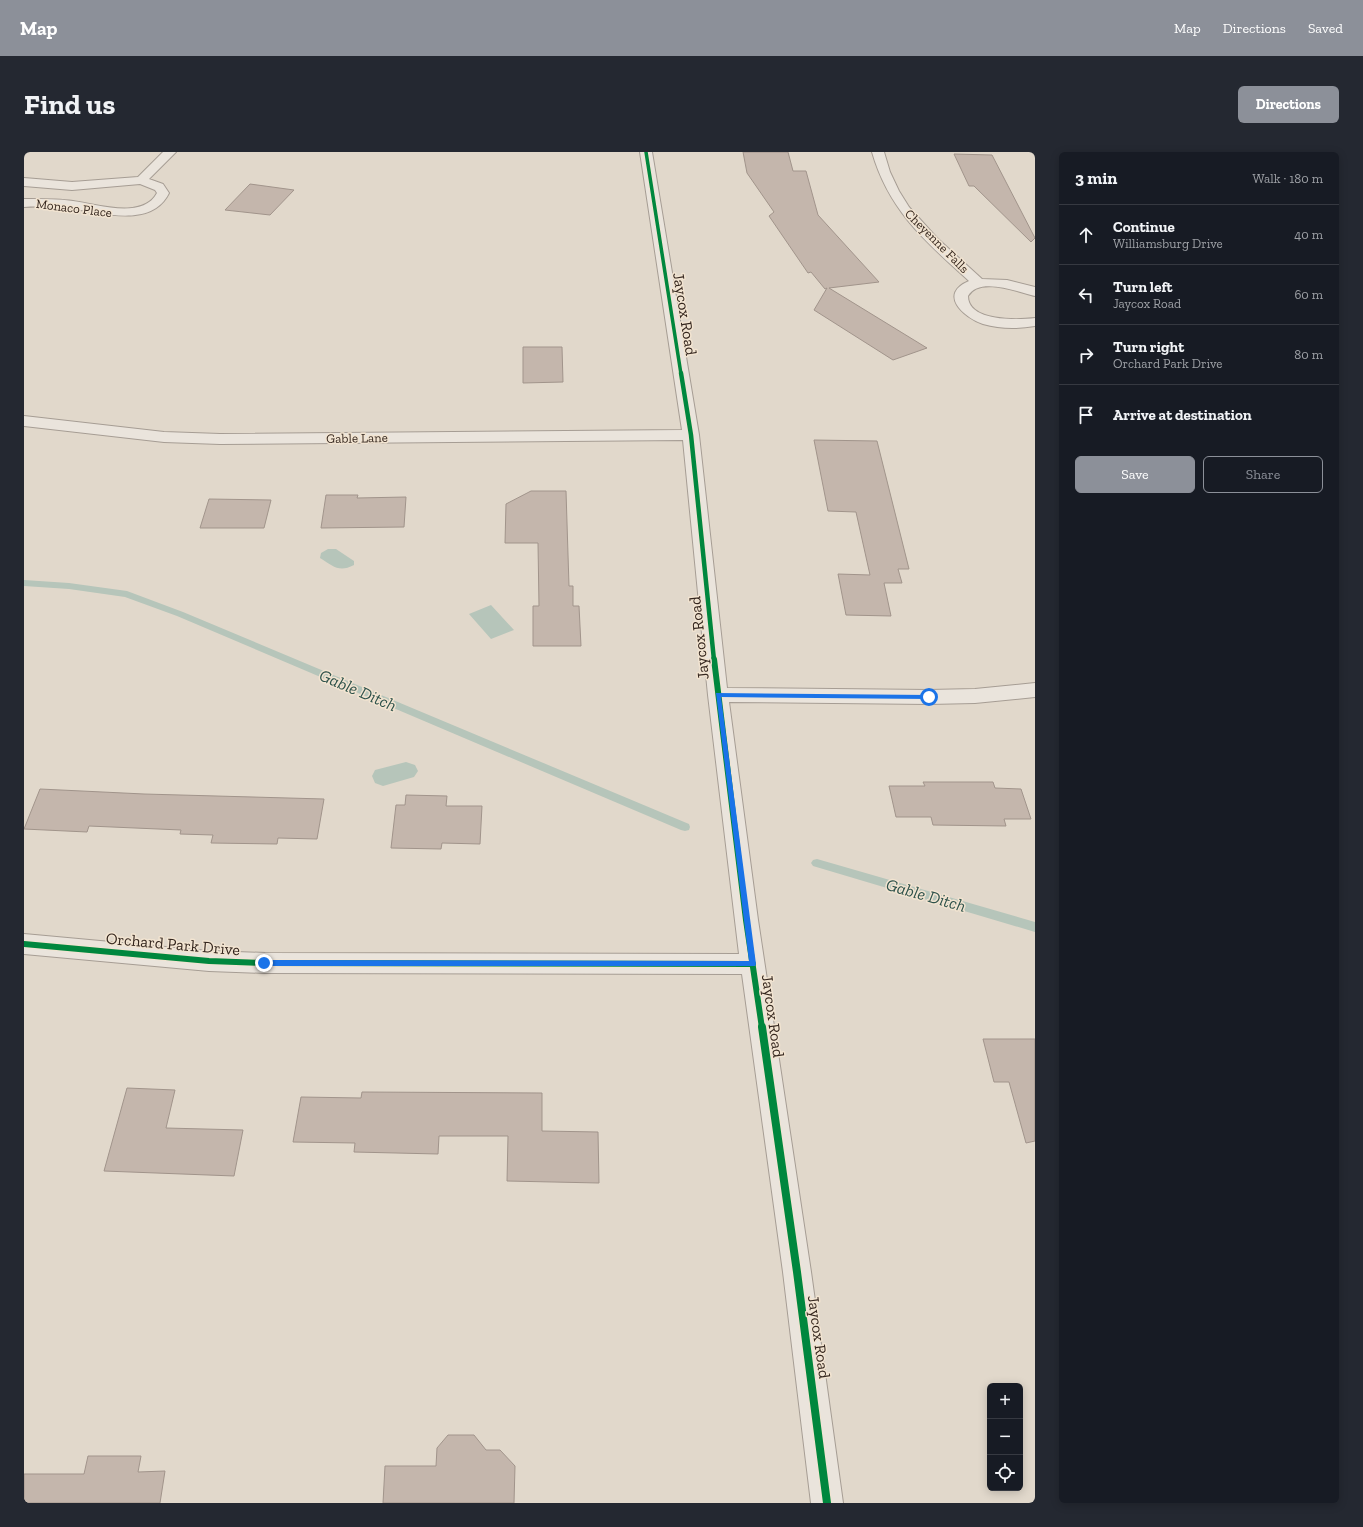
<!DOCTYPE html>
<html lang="en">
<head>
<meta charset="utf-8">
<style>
  :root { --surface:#171b24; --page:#242831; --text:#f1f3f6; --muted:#9ea1a6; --line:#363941; --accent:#8c9099 }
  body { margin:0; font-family:"Zilla Slab",serif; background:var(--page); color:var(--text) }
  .controls { position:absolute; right:12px; bottom:12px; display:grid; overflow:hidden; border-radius:6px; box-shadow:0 2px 10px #0003 }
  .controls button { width:36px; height:36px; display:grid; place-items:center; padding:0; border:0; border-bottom:1px solid var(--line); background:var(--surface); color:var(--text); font:20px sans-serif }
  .stop { position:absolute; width:12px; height:12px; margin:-9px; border:3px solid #1a73e8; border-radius:50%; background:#fff }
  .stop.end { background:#1a73e8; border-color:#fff; box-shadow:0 1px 4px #0008 }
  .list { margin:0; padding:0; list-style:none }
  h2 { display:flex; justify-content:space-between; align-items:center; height:52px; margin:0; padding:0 16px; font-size:17px }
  h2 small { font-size:13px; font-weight:400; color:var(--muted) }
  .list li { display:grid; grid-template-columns:26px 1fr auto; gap:12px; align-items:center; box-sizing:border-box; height:60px; padding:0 16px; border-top:1px solid var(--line) }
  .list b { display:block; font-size:15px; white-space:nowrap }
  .list p { margin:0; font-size:13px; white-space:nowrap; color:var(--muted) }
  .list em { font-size:13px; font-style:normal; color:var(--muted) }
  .actions { display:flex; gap:8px; padding:12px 16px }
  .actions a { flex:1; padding:9px 0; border:1px solid var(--accent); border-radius:6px; text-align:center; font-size:14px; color:var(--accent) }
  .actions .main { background:var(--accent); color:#fff }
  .icon { flex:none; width:22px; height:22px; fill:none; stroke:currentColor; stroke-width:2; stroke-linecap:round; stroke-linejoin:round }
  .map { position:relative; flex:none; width:1011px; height:1351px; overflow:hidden; border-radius:6px }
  header { display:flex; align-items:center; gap:24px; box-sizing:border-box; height:56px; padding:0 20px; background:var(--accent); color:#fff }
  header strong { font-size:19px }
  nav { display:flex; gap:22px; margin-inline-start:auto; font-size:14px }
  .intro { display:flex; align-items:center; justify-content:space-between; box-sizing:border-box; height:96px; padding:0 24px }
  h1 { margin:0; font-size:28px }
  .button { padding:10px 18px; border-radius:6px; background:var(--accent); color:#fff; font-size:14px; font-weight:700 }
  main { display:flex; gap:24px; padding:0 24px }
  aside { flex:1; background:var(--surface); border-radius:6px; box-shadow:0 2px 10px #0003 }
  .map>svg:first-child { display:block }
  .water { fill:#b6c5ba }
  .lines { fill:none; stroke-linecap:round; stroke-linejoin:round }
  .stream { fill:#b6c5ba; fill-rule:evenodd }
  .building { fill:#c4b6ac; stroke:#a1948b }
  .minor-casing { stroke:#a69d94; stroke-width:2 }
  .minor { fill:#eae4dc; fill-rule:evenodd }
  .cycleway-far3-casing { stroke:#f2e4d1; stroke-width:5 }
  .cycleway-far2-casing { stroke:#f2e4d1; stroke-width:6 }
  .cycleway-far1-casing { stroke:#f2e4d1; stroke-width:8 }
  .cycleway-casing { stroke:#f2e4d1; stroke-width:10 }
  .cycleway-far3 { stroke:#00873e; stroke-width:3.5 }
  .cycleway-far2 { stroke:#00873e; stroke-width:4.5 }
  .cycleway-far1 { stroke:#00873e; stroke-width:6 }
  .cycleway { stroke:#00873e; stroke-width:8 }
  .route { fill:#1a73e8 }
  .labels { text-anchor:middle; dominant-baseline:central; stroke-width:3; stroke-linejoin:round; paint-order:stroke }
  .far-street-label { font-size:13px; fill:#34261e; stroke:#f2e4d1 }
  .street-label { font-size:16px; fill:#34261e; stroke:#f2e4d1 }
  .water-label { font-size:17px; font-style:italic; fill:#2e524b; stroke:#f2e4d1 }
</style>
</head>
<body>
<header>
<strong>Map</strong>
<nav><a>Map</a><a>Directions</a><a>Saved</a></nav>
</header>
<div class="intro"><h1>Find us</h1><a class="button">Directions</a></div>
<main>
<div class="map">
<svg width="1011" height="1351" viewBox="0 0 1011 1351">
  <rect width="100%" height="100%" fill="#e1d8cb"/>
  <path class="water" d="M304,397H312L330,409V413C315,421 309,414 296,406L297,401Z
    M467,453L490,478L467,487L445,462Z
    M382,610L391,613L394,619L390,625L359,634L351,631L348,624L351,618Z"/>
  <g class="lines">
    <path class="stream" d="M0,428L45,431L103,439L159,460L665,672L666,675L665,678L661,679L657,678L153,464L101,445L45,437L0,434Z
      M793,707L1011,770V780L789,714L787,711L789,708Z"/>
  </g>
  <path class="building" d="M719,0H764L769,19H782L794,63L855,130L805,136L903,196L869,208L790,158L803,136L801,137L787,120L784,121L745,64L750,60L723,21Z
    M930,2L968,3L1011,86L1007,90L950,34H945Z
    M226,32L270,38L246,63L201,58Z
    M499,195H538L539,230L499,231Z
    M790,288L853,289L885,417H874L878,431H860L867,464L822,463L814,422L846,423L832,360L804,359Z
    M507,339H542L545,434H549V454H555L557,494H509V454H515L514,391H481L482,352Z
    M302,343H334L333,346L382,345L380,375L297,376Z
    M185,347L247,348L240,376H176Z
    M899,630H969L971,636L997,637L1007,667H980L982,674L909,673L907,665H872L865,634H901Z
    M16,637L120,642L300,647L293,687L254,686L253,692L187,691L189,683L156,682L157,678L65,674L63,680L0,677Z
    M382,643L423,644L422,654H458L456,692L418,691L417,697L367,696L372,653H381Z
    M959,887H1011V989L1002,991L985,930H970Z
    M103,936L151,938L142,976L219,978L210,1024L80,1019Z
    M338,940L518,941V979L574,980L575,1031L483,1029L484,984H415L414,1002L330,1000L331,991L269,990L277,945L337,946Z
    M424,1283H450L462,1298H476L491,1314L490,1351H359L361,1314H412L413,1296Z
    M64,1304H117L114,1320L141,1319L136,1351H0V1322H60Z"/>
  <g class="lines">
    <g class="minor-casing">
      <path id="minor" d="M139,0H152L125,27L139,32L145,41C128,76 79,61 49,57C33,55 16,54 0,55V47H6C20,47 35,47 49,49C72,52 119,68 133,41L131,38L116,32L48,38L0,34V26L48,30L114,25Z
        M616,0H628L675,283L703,536L905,538L951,537L1011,531V545L951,551L905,552L705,550L734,768L787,1120L819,1351H787L759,1120L718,822L241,821L185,819L0,802V782L185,799L241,801L715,802L684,543L659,288L196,292L140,290L0,274V264L140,280L196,282L658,278Z
        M848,0H860L866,20L875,39L885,55L913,86L958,127L983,128L1011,135V144C994,140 955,124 944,144C944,170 994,168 1011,166V174C994,177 976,177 959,172C939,165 914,142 945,129C902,90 865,59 848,0Z"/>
    </g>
    <use href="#minor" class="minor"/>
    <g class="cycleway-far3-casing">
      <path id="cycleway-far3" d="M622,0L657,222"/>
    </g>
    <g class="cycleway-far2-casing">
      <path id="cycleway-far2" d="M657,221L667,283L690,508"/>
    </g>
    <g class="cycleway-far1-casing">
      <path id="cycleway-far1" d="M690,507L722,768L738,876
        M0,792L185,809L241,811L729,812"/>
    </g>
    <g class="cycleway-casing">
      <path id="cycleway" d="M738,875L773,1120L803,1351"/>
    </g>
    <use href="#cycleway-far3" class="cycleway-far3"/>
    <use href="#cycleway-far2" class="cycleway-far2"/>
    <use href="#cycleway-far1" class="cycleway-far1"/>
    <use href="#cycleway" class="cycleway"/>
  </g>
  <path class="route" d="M692,541L905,543L908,545L905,547L697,545L732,812L731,814H238L237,811L240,808L725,809Z"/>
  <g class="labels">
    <g class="far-street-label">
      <text transform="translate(50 56) rotate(7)">Monaco Place</text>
      <text transform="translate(913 89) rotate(45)">Cheyenne Falls</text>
      <text transform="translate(333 286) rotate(-1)">Gable Lane</text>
    </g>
    <g class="street-label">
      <text transform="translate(661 162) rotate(81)">Jaycox Road</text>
      <text transform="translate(675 486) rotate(-96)">Jaycox Road</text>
      <text transform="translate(149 792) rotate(5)">Orchard Park Drive</text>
      <text transform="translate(749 864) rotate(82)">Jaycox Road</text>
      <text transform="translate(795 1185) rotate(82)">Jaycox Road</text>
    </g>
    <g class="water-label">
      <text transform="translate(334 538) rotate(23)">Gable Ditch</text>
      <text transform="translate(902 743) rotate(16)">Gable Ditch</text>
    </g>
  </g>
</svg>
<div class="controls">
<button>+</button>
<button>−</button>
<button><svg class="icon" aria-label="locate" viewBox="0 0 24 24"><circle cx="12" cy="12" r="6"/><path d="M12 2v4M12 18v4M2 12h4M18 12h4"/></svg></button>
</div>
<div class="stop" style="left:905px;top:545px"></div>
<div class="stop end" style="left:240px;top:811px"></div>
</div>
<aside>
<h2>3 min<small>Walk · 180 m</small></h2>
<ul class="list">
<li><svg class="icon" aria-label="ahead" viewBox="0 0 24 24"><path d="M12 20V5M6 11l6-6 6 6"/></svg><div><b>Continue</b><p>Williamsburg Drive</p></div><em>40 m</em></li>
<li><svg class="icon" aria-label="left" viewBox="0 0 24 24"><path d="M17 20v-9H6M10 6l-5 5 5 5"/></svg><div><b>Turn left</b><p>Jaycox Road</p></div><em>60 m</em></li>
<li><svg class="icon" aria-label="right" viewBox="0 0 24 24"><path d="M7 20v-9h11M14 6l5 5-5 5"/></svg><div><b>Turn right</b><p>Orchard Park Drive</p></div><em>80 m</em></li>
<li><svg class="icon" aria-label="arrive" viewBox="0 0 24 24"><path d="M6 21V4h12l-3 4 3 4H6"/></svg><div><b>Arrive at destination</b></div></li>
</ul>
<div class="actions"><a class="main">Save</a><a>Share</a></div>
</aside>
</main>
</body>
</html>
